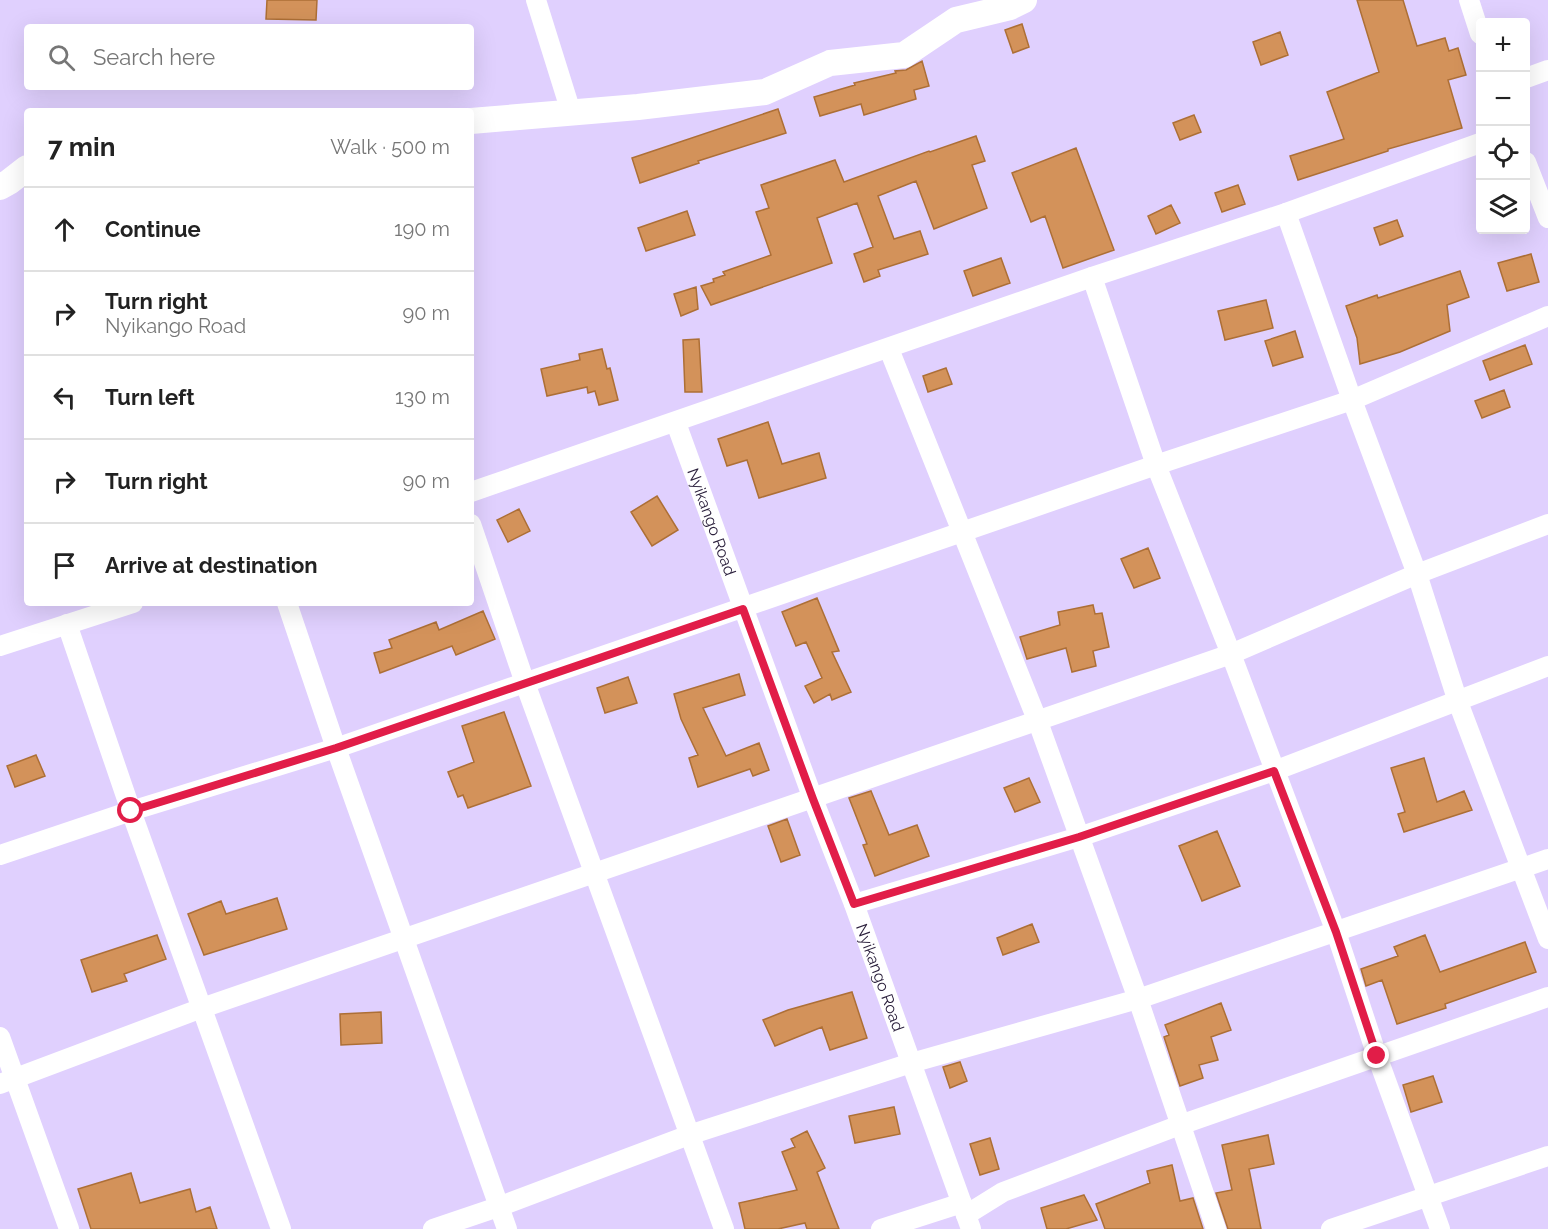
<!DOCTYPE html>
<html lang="en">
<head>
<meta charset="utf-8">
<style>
  :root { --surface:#fff; --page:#f6f6f6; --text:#222; --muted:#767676; --line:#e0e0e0 }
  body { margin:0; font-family:Raleway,sans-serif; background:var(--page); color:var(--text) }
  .controls { position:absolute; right:18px; top:18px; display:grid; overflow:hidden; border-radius:6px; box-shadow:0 6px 24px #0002 }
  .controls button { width:54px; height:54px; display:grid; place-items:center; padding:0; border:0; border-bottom:2px solid var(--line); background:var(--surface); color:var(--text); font:30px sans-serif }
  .stop { position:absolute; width:18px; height:18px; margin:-14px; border:4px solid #e11d48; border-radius:50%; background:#fff }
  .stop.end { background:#e11d48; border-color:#fff; box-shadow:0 2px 6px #0008 }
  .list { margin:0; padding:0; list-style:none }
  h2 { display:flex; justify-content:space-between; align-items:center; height:78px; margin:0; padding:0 24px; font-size:26px }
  h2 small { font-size:20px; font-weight:400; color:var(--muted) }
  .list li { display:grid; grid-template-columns:39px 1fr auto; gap:18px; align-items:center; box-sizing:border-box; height:84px; padding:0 24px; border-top:2px solid var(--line) }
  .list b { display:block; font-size:22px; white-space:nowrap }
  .list p { margin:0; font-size:20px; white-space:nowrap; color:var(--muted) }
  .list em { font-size:20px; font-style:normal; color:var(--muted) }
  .icon { flex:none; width:33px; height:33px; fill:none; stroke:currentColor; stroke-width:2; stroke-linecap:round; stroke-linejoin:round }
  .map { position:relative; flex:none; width:1548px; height:1229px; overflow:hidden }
  .search { position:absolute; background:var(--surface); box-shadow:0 6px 24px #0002; left:24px; top:24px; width:450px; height:66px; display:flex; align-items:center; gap:15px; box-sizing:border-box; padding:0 21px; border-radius:6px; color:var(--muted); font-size:22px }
  .panel { position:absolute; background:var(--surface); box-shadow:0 6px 24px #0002; left:24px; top:108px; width:450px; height:498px; border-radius:6px }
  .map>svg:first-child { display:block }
  .building { fill:#d3925a; stroke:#ad6f36; stroke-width:1.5 }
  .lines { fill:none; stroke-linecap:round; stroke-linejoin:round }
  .minor { stroke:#fff; stroke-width:20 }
  .tertiary { stroke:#fff; stroke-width:26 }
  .route { stroke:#e11d48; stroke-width:8 }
  .labels { text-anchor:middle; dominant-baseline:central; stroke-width:5; stroke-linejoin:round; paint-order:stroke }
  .street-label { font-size:16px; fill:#2c213d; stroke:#e9e4f3 }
</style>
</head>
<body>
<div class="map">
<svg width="1548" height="1229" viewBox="0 0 1548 1229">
  <rect width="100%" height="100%" fill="#e0d0fe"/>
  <path class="building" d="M267,0H317L316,20L266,19Z
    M1357,0H1403L1417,46L1445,38L1449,51L1458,48L1466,75L1448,80L1462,128L1388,149V151L1298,180L1290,156L1344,139L1327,92L1379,72Z
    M1022,24L1029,47L1013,53L1005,30Z
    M1280,32L1288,55L1261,65L1253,42Z
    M922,61L929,86L914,90L916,99L864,115L861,104L820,116L814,97L855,85L854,83L896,73L895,71L906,70Z
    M778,109L786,133L698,161L699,163L640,183L632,158Z
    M1194,115L1201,132L1180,140L1173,123Z
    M976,136L985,161L972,165L987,208L934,229L916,181L878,196L894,239L920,231L928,254L878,270L880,276L864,282L854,254L873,247L857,203L817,218L832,263L711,305L701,286L714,282L713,279L725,275L723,272L771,255L756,212L769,208L761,185L835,160L844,182L929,151L930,152Z
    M1076,148L1114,250L1063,268L1045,216L1031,222L1012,173Z
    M1238,185L1245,204L1222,212L1215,193Z
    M1171,205L1180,223L1156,234L1148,216Z
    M687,211L695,235L646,251L638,228Z
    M1397,220L1403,236L1380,245L1374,228Z
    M1531,254L1539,282L1507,291L1498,263Z
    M1001,258L1010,283L973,296L964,271Z
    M1460,271L1469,297L1447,305L1450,331L1400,352L1360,364L1357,338L1346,306L1377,295L1378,298Z
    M696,287L698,309L681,316L674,294Z
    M1266,300L1273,328L1225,340L1218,311Z
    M1295,331L1303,357L1273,366L1265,341Z
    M699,339L702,392H685L683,340Z
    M1525,345L1532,364L1490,380L1483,361Z
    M602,349L607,369L610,368L618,400L599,405L595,391L588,393L587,387L547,396L541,369L580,360L579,354Z
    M946,368L952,384L928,392L923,376Z
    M1504,390L1510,407L1482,418L1475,401Z
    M768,422L782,464L819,453L826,478L759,498L747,460L727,466L718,439Z
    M657,496L678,530L652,546L631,512Z
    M519,509L530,531L508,542L497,520Z
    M1148,548L1160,578L1134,588L1121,559Z
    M817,598L839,651L832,652L851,692L832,700L830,694L814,703L805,686L822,678L806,642L796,646L782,612Z
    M1093,605L1095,614L1102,613L1109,647L1093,651L1096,666L1072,672L1066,648L1027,659L1020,637L1060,625L1058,612Z
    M483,611L495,639L456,655L452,646L380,673L374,653L392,648L389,640L436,622L439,630Z
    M739,674L745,695L703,708L726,756L759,743L769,770L753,776L750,769L698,787L689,758L698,755L681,719L674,694Z
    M628,677L637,703L605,713L597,688Z
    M504,712L531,786L468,808L463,795L458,797L448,772L474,762L462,726Z
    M36,755L45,776L15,787L7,766Z
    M1424,758L1437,802L1464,791L1472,810L1404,832L1398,814L1405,812L1391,768Z
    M1029,778L1040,802L1015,812L1004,788Z
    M871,791L889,835L917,825L929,856L875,876L863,845L867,844L849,798Z
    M787,819L800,855L781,862L768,826Z
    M1217,831L1240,886L1202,901L1179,846Z
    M277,898L287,929L204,955L188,914L221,901L226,914Z
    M1032,924L1039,942L1003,955L997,938Z
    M157,935L166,959L124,974L127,981L92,992L81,960Z
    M1425,935L1440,972L1525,942L1536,972L1445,1004L1446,1008L1397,1024L1382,980L1366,986L1361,969L1398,956L1394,947Z
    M852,992L867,1038L830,1050L822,1027L775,1046L763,1020L788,1010Z
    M1221,1003L1231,1030L1211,1037L1218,1060L1199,1065L1203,1078L1180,1086L1164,1037L1169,1035L1165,1025Z
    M381,1012L382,1043L341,1045L340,1014Z
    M960,1062L967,1081L950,1088L943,1067Z
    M1433,1076L1442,1102L1411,1112L1403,1085Z
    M894,1107L900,1134L855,1143L849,1116Z
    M807,1131L825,1168L817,1172L839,1229H807L805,1223L778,1229H745L739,1203L797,1190L782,1152L795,1147L791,1139Z
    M1268,1135L1274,1164L1249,1169L1261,1229H1228L1216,1193L1232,1190L1222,1145Z
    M990,1138L999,1169L980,1175L970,1144Z
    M1172,1165L1180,1201L1193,1198L1203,1229H1105L1096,1204L1150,1183L1147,1171Z
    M131,1173L140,1203L190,1189L196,1212L210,1207L217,1229H91L78,1189Z
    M1084,1195L1097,1220L1066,1229H1047L1041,1208Z"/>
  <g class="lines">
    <g class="minor">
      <path d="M536,0L571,112"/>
      <path d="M1469,0L1480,34"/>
      <path d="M1526,78L1548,70"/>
      <path d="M1526,162L1548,218"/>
      <path d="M1286,213L1352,400L1417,574L1458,702L1548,939"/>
      <path d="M1092,277L1156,465L1231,654L1336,932L1377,1056L1440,1229"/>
      <path d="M889,349L1038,722L1138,999L1216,1229"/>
      <path id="s1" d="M676,423L813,799L854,904L971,1229"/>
      <path d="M471,492L1092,277L1286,213L1480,143"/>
      <path d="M471,524L525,683L724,1229"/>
      <path d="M287,603L336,748L507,1229"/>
      <path d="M67,624L131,811L281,1229"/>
      <path d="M0,646L133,603"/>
      <path d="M0,855L131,811L336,748L1156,465L1352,400L1548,316"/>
      <path d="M854,904L1079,837L1274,771L1548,666"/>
      <path d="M0,1037L69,1229"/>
      <path d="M0,1084L202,1008L1231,654L1417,574L1548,524"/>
      <path d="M966,1215L1003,1192L1180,1125L1548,997"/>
      <path d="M433,1229L498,1207L689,1135L911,1063L1138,999L1548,859"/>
      <path d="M881,1229L962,1203"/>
      <path d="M1331,1229L1548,1156"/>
    </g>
    <path class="tertiary" d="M471,121L638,107L765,92L830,63L904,55L956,20L1010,7L1024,0
      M0,187L9,182L27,168"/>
  </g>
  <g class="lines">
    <path class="route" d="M131,811L336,748L743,609L813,799L854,904L1079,837L1274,771L1336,932L1377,1056"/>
  </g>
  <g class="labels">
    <g class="street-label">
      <text stroke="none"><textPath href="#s1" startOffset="105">Nyikango Road</textPath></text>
      <text stroke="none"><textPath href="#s1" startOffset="591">Nyikango Road</textPath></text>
    </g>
  </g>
</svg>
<div class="controls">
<button>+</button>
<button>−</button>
<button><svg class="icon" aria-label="locate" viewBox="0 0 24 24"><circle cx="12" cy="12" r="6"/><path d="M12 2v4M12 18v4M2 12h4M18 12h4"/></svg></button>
<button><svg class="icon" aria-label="layers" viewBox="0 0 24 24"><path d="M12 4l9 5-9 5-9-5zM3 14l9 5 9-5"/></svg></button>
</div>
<div class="stop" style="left:131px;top:811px"></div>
<div class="stop end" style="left:1377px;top:1056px"></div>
<div class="search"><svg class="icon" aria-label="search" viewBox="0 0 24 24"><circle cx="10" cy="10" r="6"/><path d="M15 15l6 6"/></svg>Search here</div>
<section class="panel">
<h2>7 min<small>Walk · 500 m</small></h2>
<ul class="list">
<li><svg class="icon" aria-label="ahead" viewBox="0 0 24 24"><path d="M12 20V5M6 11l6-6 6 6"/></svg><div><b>Continue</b></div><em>190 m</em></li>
<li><svg class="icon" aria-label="right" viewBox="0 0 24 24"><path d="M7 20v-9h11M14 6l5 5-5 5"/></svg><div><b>Turn right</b><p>Nyikango Road</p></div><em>90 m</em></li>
<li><svg class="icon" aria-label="left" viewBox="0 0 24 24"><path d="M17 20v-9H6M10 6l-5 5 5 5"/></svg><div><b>Turn left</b></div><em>130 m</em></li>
<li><svg class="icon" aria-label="right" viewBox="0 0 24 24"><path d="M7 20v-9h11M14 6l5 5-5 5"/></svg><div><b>Turn right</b></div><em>90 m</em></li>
<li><svg class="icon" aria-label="arrive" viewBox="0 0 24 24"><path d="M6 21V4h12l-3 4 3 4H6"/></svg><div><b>Arrive at destination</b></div></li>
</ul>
</section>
</div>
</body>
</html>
